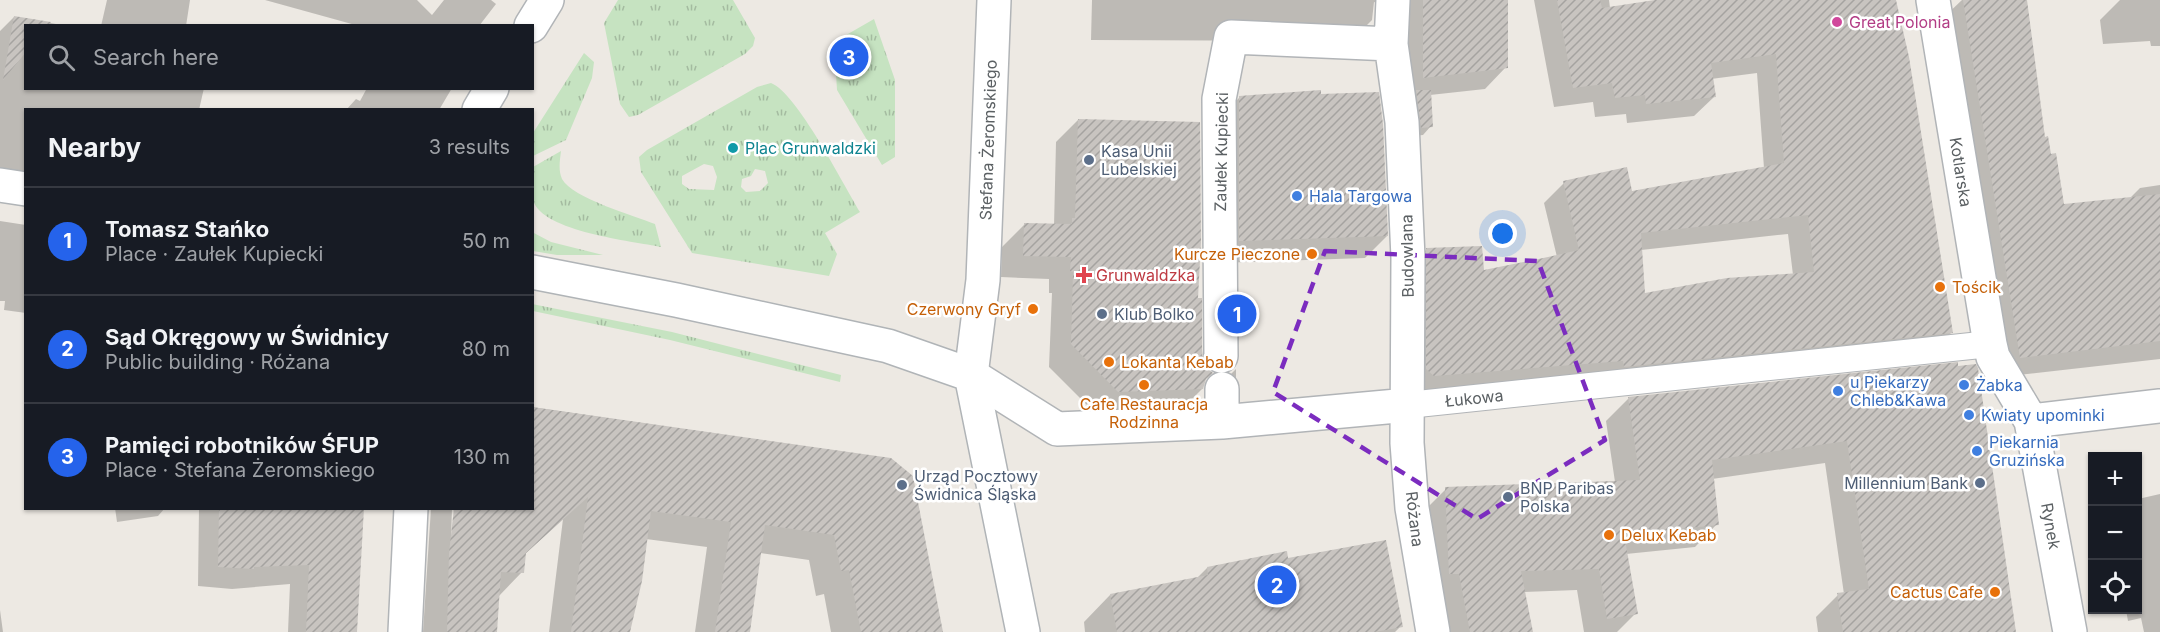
<!DOCTYPE html>
<html lang="en">
<head>
<meta charset="utf-8">
<style>
  :root { --surface:#171b24; --page:#242831; --text:#f1f3f6; --muted:#9ea1a6; --line:#363941; --accent:#2563eb }
  body { margin:0; font-family:Inter,sans-serif; background:var(--page); color:var(--text) }
  .controls { position:absolute; right:18px; bottom:18px; display:grid; overflow:hidden; border-radius:0px; box-shadow:0 2px 4px #0004 }
  .controls button { width:54px; height:54px; display:grid; place-items:center; padding:0; border:0; border-bottom:2px solid var(--line); background:var(--surface); color:var(--text); font:30px sans-serif }
  .you { position:absolute; left:1503px; top:234px; width:21px; height:21px; margin:-15px; border:4px solid #fff; border-radius:50%; background:#1a73e8; box-shadow:0 0 0 9px #1a73e833 }
  .badge { display:grid; place-items:center; width:39px; height:39px; border-radius:50%; background:var(--accent); color:#fff; font-size:20px; font-weight:700 }
  .pin { position:absolute; translate:-50% -50%; border:3px solid #fff; box-shadow:0 2px 6px #0006 }
  .list { margin:0; padding:0; list-style:none }
  h2 { display:flex; justify-content:space-between; align-items:center; height:78px; margin:0; padding:0 24px; font-size:26px }
  h2 small { font-size:20px; font-weight:400; color:var(--muted) }
  .list li { display:grid; grid-template-columns:39px 1fr auto; gap:18px; align-items:center; box-sizing:border-box; height:108px; padding:0 24px; border-top:2px solid var(--line) }
  .list b { display:block; font-size:22px; white-space:nowrap }
  .list p { margin:0; font-size:20px; white-space:nowrap; color:var(--muted) }
  .list em { font-size:20px; font-style:normal; color:var(--muted) }
  .icon { flex:none; width:33px; height:33px; fill:none; stroke:currentColor; stroke-width:2; stroke-linecap:round; stroke-linejoin:round }
  .map { position:relative; flex:none; width:2160px; height:632px; overflow:hidden }
  .search { position:absolute; background:var(--surface); box-shadow:0 2px 4px #0004; left:24px; top:24px; width:510px; height:66px; display:flex; align-items:center; gap:15px; box-sizing:border-box; padding:0 21px; border-radius:0px; color:var(--muted); font-size:22px }
  .panel { position:absolute; background:var(--surface); box-shadow:0 2px 4px #0004; left:24px; top:108px; width:510px; height:402px; border-radius:0px }
  .map>svg:first-child { display:block }
  .grass { fill:url(#grass-tufts); fill-rule:evenodd }
  .shadow { fill:#0003; fill-rule:evenodd }
  .building { fill:url(#building-hatch); fill-rule:evenodd }
  .lines { fill:none; stroke-linecap:round; stroke-linejoin:round }
  .pedestrian-casing { stroke:#b1b4b7; stroke-width:28 }
  .minor-casing { stroke:#b1b4b7; stroke-width:36 }
  .tertiary-casing { stroke:#b1b4b7; stroke-width:36 }
  .secondary-casing { stroke:#b0b4b7; stroke-width:36 }
  .pedestrian { stroke:#fff; stroke-width:26 }
  .minor { stroke:#fff; stroke-width:33 }
  .tertiary { stroke:#fff; stroke-width:33 }
  .secondary { stroke:#fff; stroke-width:33 }
  .marked { fill:none; stroke:#7b2cbf; stroke-width:4.5; stroke-dasharray:12 8; stroke-linejoin:round }
  .hotel-dot { fill:#d1479c; stroke:#fff; stroke-width:2 }
  .culture-dot { fill:#0f9aa8; stroke:#fff; stroke-width:2 }
  .service-dot { fill:#5c6f8a; stroke:#fff; stroke-width:2 }
  .shop-dot { fill:#3f7fe0; stroke:#fff; stroke-width:2 }
  .food-dot { fill:#e8710a; stroke:#fff; stroke-width:2 }
  .health-dot { fill:#e0444e; stroke:#fff; stroke-width:2 }
  .labels { text-anchor:middle; dominant-baseline:central; stroke-width:5; stroke-linejoin:round; paint-order:stroke }
  .hotel-label { font-size:16px; fill:#b23c85; stroke:#fff; text-anchor:start }
  .street-label { font-size:16px; fill:#5b6063; stroke:#fff }
  .culture-label { font-size:16px; fill:#0d838f; stroke:#fff; text-anchor:start }
  .service-label { font-size:16px; fill:#4e5e75; stroke:#fff; text-anchor:start }
  .shop-label { font-size:16px; fill:#366cbe; stroke:#fff; text-anchor:start }
  .food-label { font-size:16px; fill:#c56008; stroke:#fff; text-anchor:end }
  .health-label { font-size:16px; fill:#be3a42; stroke:#fff; text-anchor:start }
</style>
</head>
<body>
<div class="map">
<svg width="2160" height="632" viewBox="0 0 2160 632">
  <defs>
    <pattern id="grass-tufts" width="24" height="20" patternUnits="userSpaceOnUse" patternTransform="scale(1.5)"><rect width="24" height="20" fill="#c6e3c1"/><path d="M3 7l-1-3M5 7V3M7 7l1-3M15 17l-1-3M17 17v-4M19 17l1-3" fill="none" stroke="#a4bba0"/></pattern>
    <pattern id="building-hatch" width="6" height="6" patternUnits="userSpaceOnUse" patternTransform="scale(1.5)"><rect width="6" height="6" fill="#c8c4c0"/><path d="M-1 1l2-2M0 6l6-6M5 7l2-2" fill="none" stroke="#a5a3a0"/></pattern>
  </defs>
  <rect width="100%" height="100%" fill="#ede9e3"/>
  <path class="grass" d="M618,0H733L755,38L753,46L745,54L638,115L629,117L620,104L604,23Z
    M874,19L895,80V157L882,165L837,90L834,42Z
    M584,53L594,62L592,78L566,140L533,156V133Z
    M771,83C797,93 843,184 860,212L825,233L837,254L829,276L692,253L641,172L639,157L647,150L757,87ZM704,164L713,166L717,177L714,190L689,189L682,184V176ZM755,169L765,171L768,183L760,191L746,192L741,187L742,179L751,176Z
    M561,151C560,160 558,170 562,179C572,198 635,216 655,224L661,247C633,241 542,232 533,200C530,190 532,177 533,167Z
    M532,232L551,242L603,255H557L533,251Z
    M532,304L672,332L841,375L840,382L670,340L533,311Z"/>
  <path class="shadow" d="M107,0H190L186,26H101Z
    M265,0H417L432,15L444,0H491L496,4L479,26H359Z
    M1092,0H1506V67L1485,89L1430,95L1431,126L1423,135L1413,136L1382,5L1374,2L1372,20L1351,41L1091,40Z
    M1534,0H1609L1610,8L1666,0H1895L1952,332L1932,352L1414,396L1407,269L1427,249L1483,271L1557,257L1544,203L1564,183L1631,192L1764,168L1757,73L1711,79L1714,97L1694,116L1627,123L1626,114L1595,117L1593,102L1554,107ZM1788,234L1793,275L1644,294L1641,250Z
    M1962,0H2025L2043,139L2063,206L2129,199L2140,188L2160,185V359L2000,377L1942,19Z
    M2120,0H2160V46H2151L2150,41L2103,44L2100,20Z
    M14,17L68,26H26V88H204L199,110H26V175L0,171V31Z
    M367,88H452L439,110H346L356,99L360,101Z
    M1239,98L1387,236L1365,258L1217,263V120Z
    M1078,120L1197,299L1205,379L1202,389L1180,411L1096,414L1049,367L1052,293H1049V279L1001,277L1002,247L1024,225L1054,226L1056,142Z
    M0,221L26,225V313L4,310L5,301H0Z
    M1956,364L2014,632H1818L1816,617L1838,595L1844,594L1825,463L1712,479L1717,524L1695,547L1626,554L1636,613L1617,632H1584L1577,590L1524,592L1531,632H1444L1424,511L1446,489L1615,482L1606,421L1629,398Z
    M1236,369V378L1214,400L1209,396Z
    M532,407L890,460L941,632H831L824,594L816,596L809,560L760,553L749,632H695L707,547L646,539L629,632H549L563,519L524,555L522,572L498,597L496,632H423L431,508H452L451,539L532,508Z
    M2160,494V632H2144L2141,618L2128,621L2126,610H2138V499Z
    M115,508H165L158,516L117,522Z
    M199,508H362L356,632H288L290,584L232,589L198,586Z
    M1287,560L1401,626L1395,632H1085L1084,622L1110,595L1196,579L1207,568Z
    M0,610L3,632H0Z"/>
  <path class="building" d="M1423,0H1508V68L1423,78Z
    M1557,0H1600L1602,8L1655,0H1896L1909,57L1953,333L1624,367L1623,361L1434,376L1426,369V248L1482,246L1484,270L1548,257L1579,250L1563,181L1627,167L1632,191L1784,163L1776,54L1711,63L1716,97L1646,104L1645,95L1615,98L1612,83L1573,88ZM1808,215L1814,272L1727,278L1645,293L1641,233Z
    M1963,0H2027L2045,137L2048,136L2051,154L2056,153L2064,204L2160,194V341L2020,358Z
    M14,16L51,22L48,26H26V52L3,80Z
    M1321,90V94L1379,92L1383,124L1388,236L1239,241V96Z
    M1416,90H1431L1433,127L1421,128Z
    M1078,119L1200,122L1201,242L1198,298H1202V357L1205,366L1213,373L1206,379L1203,389L1118,392L1071,344L1073,272L1070,271L1071,257L1023,256L1024,223L1072,224V218H1075Z
    M1958,362V366L1976,364L1978,368L2016,632H1843L1837,593L1869,589L1847,441L1712,460L1719,525L1624,534L1638,614L1607,619L1599,569L1521,571L1533,632H1470L1459,574H1449L1445,487L1640,480L1628,397Z
    M532,407L891,458L913,476L943,632H861L849,570L841,571L834,535L765,525L750,632H715L731,522L651,511L642,581L630,632H571L588,497L526,553L524,573L501,572L497,632H447L449,553L454,508H532Z
    M219,508H364L357,632H306L309,565L254,567V569L218,567Z
    M1386,540L1403,627L1374,632H1117L1110,594L1208,575L1207,567L1287,551L1288,558Z"/>
  <g class="lines">
    <g class="pedestrian-casing">
      <path id="pedestrian" d="M1408,405L1990,344"/>
    </g>
    <g class="minor-casing">
      <path id="minor" d="M1393,0L1391,44L1402,122L1408,258L1407,443L1412,508L1433,632
        M1933,0L1990,344L1993,357L2031,421L2070,632
        M531,26L547,0
        M479,110L492,88
        M1221,356L1219,99L1231,37L1391,44
        M971,375L1057,429L1222,422L1408,405
        M1222,389V422
        M2031,421L2160,406
        M405,632L411,508"/>
    </g>
    <g class="tertiary-casing">
      <path id="tertiary" d="M971,375L983,280L994,0"/>
    </g>
    <g class="secondary-casing">
      <path id="secondary" d="M0,185L26,189
        M532,272L676,300L888,346L971,375L1023,632"/>
    </g>
    <use href="#pedestrian" class="pedestrian"/>
    <use href="#minor" class="minor"/>
    <use href="#tertiary" class="tertiary"/>
    <use href="#secondary" class="secondary"/>
  </g>
  <path class="marked" d="M1325,251L1538,261L1605,440L1477,519L1273,392Z"/>
  <circle class="hotel-dot" cx="1837" cy="22" r="6"/>
  <circle class="culture-dot" cx="733" cy="148" r="6"/>
  <g class="service-dot">
    <circle cx="1089" cy="160" r="6"/>
    <circle cx="1102" cy="314" r="6"/>
    <circle cx="1980" cy="483" r="6"/>
    <circle cx="902" cy="485" r="6"/>
    <circle cx="1508" cy="497" r="6"/>
  </g>
  <g class="shop-dot">
    <circle cx="1297" cy="196" r="6"/>
    <circle cx="1964" cy="385" r="6"/>
    <circle cx="1838" cy="391" r="6"/>
    <circle cx="1969" cy="415" r="6"/>
    <circle cx="1977" cy="451" r="6"/>
  </g>
  <g class="food-dot">
    <circle cx="1312" cy="254" r="6"/>
    <circle cx="1940" cy="287" r="6"/>
    <circle cx="1033" cy="309" r="6"/>
    <circle cx="1109" cy="362" r="6"/>
    <circle cx="1144" cy="385" r="6"/>
    <circle cx="1609" cy="535" r="6"/>
    <circle cx="1995" cy="592" r="6"/>
  </g>
  <path class="health-dot" d="M1081 266h6v6h6v6h-6v6h-6v-6h-6v-6h6z"/>
  <g class="labels">
    <g class="hotel-label">
      <text x="1849" y="22">Great Polonia</text>
    </g>
    <g class="street-label">
      <text transform="translate(988 140) rotate(-88)">Stefana Żeromskiego</text>
      <text transform="translate(1221 152) rotate(-89)">Zaułek Kupiecki</text>
      <text transform="translate(1961 172) rotate(81)">Kotlarska</text>
      <text transform="translate(1407 256) rotate(-91)">Budowlana</text>
      <text transform="translate(1474 398) rotate(-6)">Łukowa</text>
      <text transform="translate(1415 519) rotate(83)">Różana</text>
      <text transform="translate(2051 526) rotate(80)">Rynek</text>
    </g>
    <g class="culture-label">
      <text x="745" y="148">Plac Grunwaldzki</text>
    </g>
    <g class="service-label">
      <text x="1101" y="151">Kasa Unii<tspan x="1101" dy="18">Lubelskiej</tspan></text>
      <text x="1114" y="314">Klub Bolko</text>
      <text x="914" y="476">Urząd Pocztowy<tspan x="914" dy="18">Świdnica Śląska</tspan></text>
      <text x="1968" y="483" text-anchor="end">Millennium Bank</text>
      <text x="1520" y="488">BNP Paribas<tspan x="1520" dy="18">Polska</tspan></text>
    </g>
    <g class="shop-label">
      <text x="1309" y="196">Hala Targowa</text>
      <text x="1850" y="382">u Piekarzy<tspan x="1850" dy="18">Chleb&amp;Kawa</tspan></text>
      <text x="1976" y="385">Żabka</text>
      <text x="1981" y="415">Kwiaty upominki</text>
      <text x="1989" y="442">Piekarnia<tspan x="1989" dy="18">Gruzińska</tspan></text>
    </g>
    <g class="food-label">
      <text x="1300" y="254">Kurcze Pieczone</text>
      <text x="1952" y="287" text-anchor="start">Tościk</text>
      <text x="1021" y="309">Czerwony Gryf</text>
      <text x="1121" y="362" text-anchor="start">Lokanta Kebab</text>
      <text x="1144" y="404" text-anchor="middle">Cafe Restauracja<tspan x="1144" dy="18">Rodzinna</tspan></text>
      <text x="1621" y="535" text-anchor="start">Delux Kebab</text>
      <text x="1983" y="592">Cactus Cafe</text>
    </g>
    <g class="health-label">
      <text x="1096" y="275">Grunwaldzka</text>
    </g>
  </g>
</svg>
<div class="controls">
<button>+</button>
<button>−</button>
<button><svg class="icon" aria-label="locate" viewBox="0 0 24 24"><circle cx="12" cy="12" r="6"/><path d="M12 2v4M12 18v4M2 12h4M18 12h4"/></svg></button>
</div>
<div class="you"></div>
<div class="pin badge" style="left:1237px;top:314px">1</div>
<div class="pin badge" style="left:1277px;top:585px">2</div>
<div class="pin badge" style="left:849px;top:57px">3</div>
<div class="search"><svg class="icon" aria-label="search" viewBox="0 0 24 24"><circle cx="10" cy="10" r="6"/><path d="M15 15l6 6"/></svg>Search here</div>
<section class="panel">
<h2>Nearby<small>3 results</small></h2>
<ul class="list">
<li><span class="badge">1</span><div><b>Tomasz Stańko</b><p>Place · Zaułek Kupiecki</p></div><em>50 m</em></li>
<li><span class="badge">2</span><div><b>Sąd Okręgowy w Świdnicy</b><p>Public building · Różana</p></div><em>80 m</em></li>
<li><span class="badge">3</span><div><b>Pamięci robotników ŚFUP</b><p>Place · Stefana Żeromskiego</p></div><em>130 m</em></li>
</ul>
</section>
</div>
</body>
</html>
